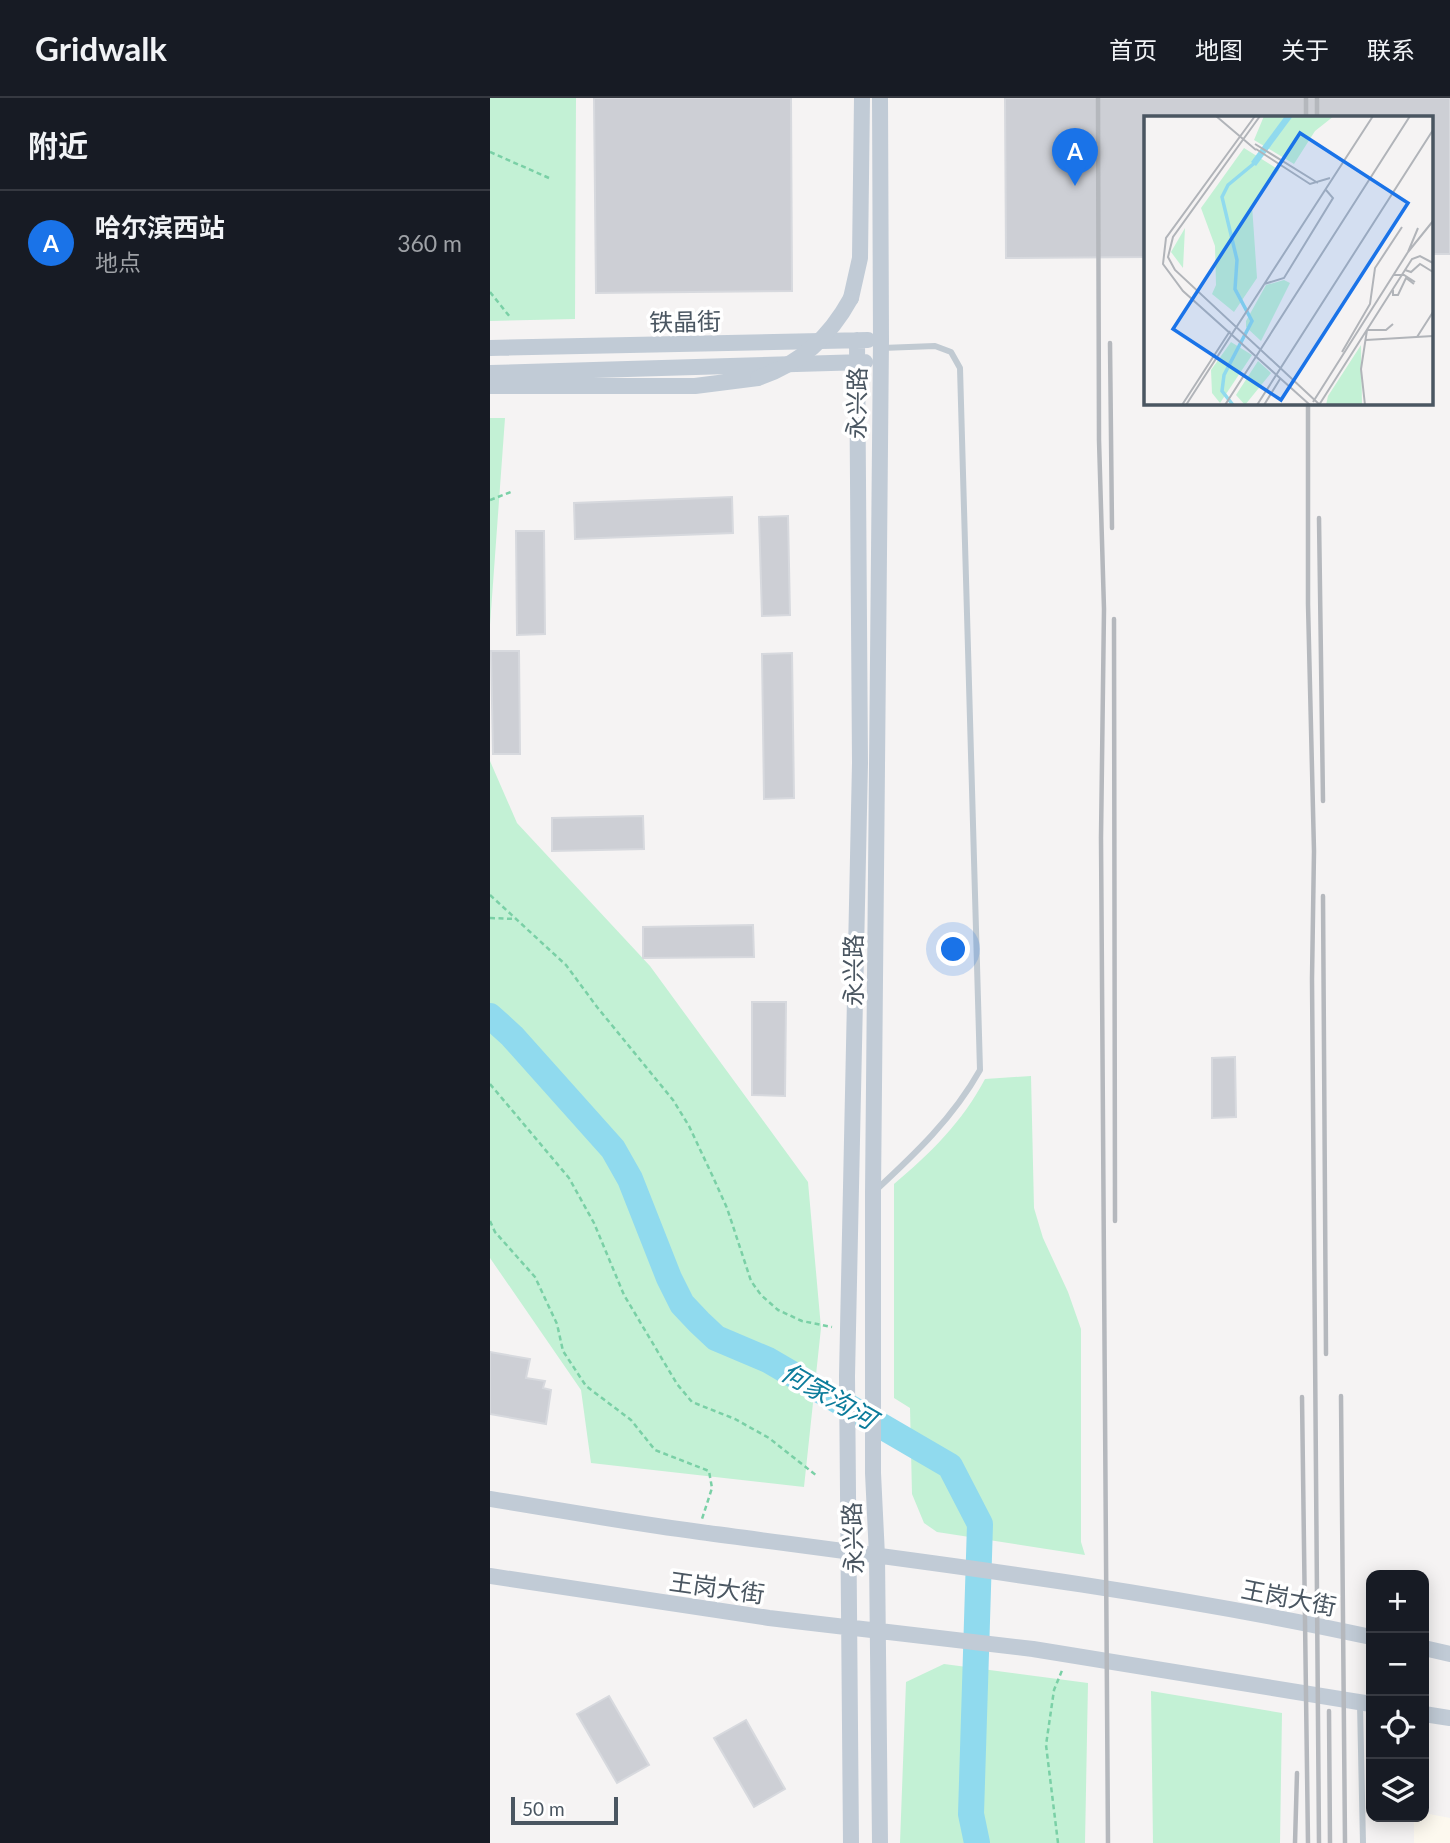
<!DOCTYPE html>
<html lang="zh">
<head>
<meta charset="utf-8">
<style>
  :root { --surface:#171b24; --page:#242831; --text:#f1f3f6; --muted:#9ea1a6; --line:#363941; --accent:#1a73e8 }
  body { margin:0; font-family:Lato,"Noto Sans SC",sans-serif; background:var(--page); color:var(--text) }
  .controls { position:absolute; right:21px; bottom:21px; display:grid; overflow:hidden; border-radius:14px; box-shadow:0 4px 18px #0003 }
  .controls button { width:63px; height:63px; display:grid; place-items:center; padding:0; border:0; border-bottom:2px solid var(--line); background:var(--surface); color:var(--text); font:35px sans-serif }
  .scale { position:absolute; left:21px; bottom:18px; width:107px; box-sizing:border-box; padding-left:7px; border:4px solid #4a5661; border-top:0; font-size:19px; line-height:24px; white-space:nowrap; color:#4a5661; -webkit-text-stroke:5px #fff; paint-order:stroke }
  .you { position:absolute; left:464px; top:852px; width:24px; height:24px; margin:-18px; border:5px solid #fff; border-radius:50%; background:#1a73e8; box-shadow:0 0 0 10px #1a73e833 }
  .badge { display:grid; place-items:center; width:46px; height:46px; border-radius:50%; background:var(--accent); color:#fff; font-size:23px; font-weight:700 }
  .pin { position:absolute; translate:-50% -58px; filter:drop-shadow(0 2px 4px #0008) }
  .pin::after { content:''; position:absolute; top:37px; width:24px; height:21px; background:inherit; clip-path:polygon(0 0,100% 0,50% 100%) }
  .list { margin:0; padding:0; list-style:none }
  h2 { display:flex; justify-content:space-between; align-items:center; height:91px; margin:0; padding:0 28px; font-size:30px }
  h2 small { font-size:23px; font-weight:400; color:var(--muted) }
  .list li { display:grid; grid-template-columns:46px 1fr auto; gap:21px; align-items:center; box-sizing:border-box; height:105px; padding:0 28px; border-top:2px solid var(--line) }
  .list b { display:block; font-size:26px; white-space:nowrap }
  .list p { margin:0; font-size:23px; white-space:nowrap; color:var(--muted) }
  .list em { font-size:23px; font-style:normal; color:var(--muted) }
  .icon { flex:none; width:38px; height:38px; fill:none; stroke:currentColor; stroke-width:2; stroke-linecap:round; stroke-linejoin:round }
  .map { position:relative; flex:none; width:960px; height:1745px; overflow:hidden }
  header { display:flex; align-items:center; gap:42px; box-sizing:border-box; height:98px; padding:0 35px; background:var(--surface); border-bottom:2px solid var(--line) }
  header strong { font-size:33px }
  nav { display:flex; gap:38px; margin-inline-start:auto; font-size:24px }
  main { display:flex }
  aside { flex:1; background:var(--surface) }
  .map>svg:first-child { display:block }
  .commercial { fill:#fdf9ef }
  .green { fill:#c3f1d5 }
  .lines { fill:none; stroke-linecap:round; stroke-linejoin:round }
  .river { stroke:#90daee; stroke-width:26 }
  .building { fill:#cdcfd5; stroke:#d7d9de; stroke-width:2 }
  .path { stroke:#7ad0a6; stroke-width:2.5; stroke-dasharray:5 3.5; stroke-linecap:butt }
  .service { stroke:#c1cad2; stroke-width:6 }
  .secondary { stroke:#c1cbd6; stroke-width:16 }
  .rail { stroke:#b5b8bd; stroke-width:4.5 }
  .secondary-bridge { stroke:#c1cbd6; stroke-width:16 }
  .labels { text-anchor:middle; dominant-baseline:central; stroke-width:7; stroke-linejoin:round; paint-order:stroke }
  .street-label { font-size:24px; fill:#4a5661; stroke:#fff }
  .water-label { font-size:26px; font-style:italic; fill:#0c7c9b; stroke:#fff }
  .inset-river { fill:none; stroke:#90daee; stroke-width:3.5 }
  .inset-road { fill:none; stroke:#b1b4b9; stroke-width:2 }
  .view { fill:#1a73e8; fill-opacity:0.15; stroke:#1a73e8; stroke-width:3.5 }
  .inset-edge { fill:none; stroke:#4a5661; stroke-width:3.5 }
</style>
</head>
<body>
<header>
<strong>Gridwalk</strong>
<nav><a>首页</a><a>地图</a><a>关于</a><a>联系</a></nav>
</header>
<main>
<aside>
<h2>附近<small></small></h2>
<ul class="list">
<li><span class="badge">A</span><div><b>哈尔滨西站</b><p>地点</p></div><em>360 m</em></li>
</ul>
</aside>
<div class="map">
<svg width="960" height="1745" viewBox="0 0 960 1745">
  <rect width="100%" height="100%" fill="#f5f3f3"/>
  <path class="commercial" d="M934,1715L960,1720V1745H924V1719H934Z"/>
  <path class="green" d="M0,0H86L85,221L0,223Z
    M0,320H15L0,527Z
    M0,663L27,725L160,868L318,1084L331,1230L314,1389L101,1365L91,1292L0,1160Z
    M541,978L544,1110L553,1140L578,1194L591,1231V1444L595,1457L447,1434L434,1425L422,1396L420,1310L404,1300V1086C440,1056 473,1023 495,981Z
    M454,1566L598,1585L595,1745H410L416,1584Z
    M661,1593L792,1615L790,1745H663Z"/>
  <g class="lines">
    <path class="river" d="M0,918L22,938L123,1051L140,1081L179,1180L192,1206L209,1224L226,1240L278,1262L460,1368L490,1426L481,1716L487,1745"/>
  </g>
  <path class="building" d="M104,0H301L302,193L106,195Z
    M515,0H960V156H941V19H655V159L516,160Z
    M242,399L243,435L85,441L84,405Z
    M298,418L300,517L272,518L269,419Z
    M26,433H54L55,536L27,537Z
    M1,553H29L30,656H3Z
    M302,555L304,700L274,701L272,556Z
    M153,718L154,751L62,753V720Z
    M263,827L264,859L153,860V829Z
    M262,904H296L295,998L262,997Z
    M745,959L746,1019L722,1020V960Z
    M0,1254L40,1261L36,1280L55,1283L53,1290L61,1292L56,1326L0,1316Z
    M119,1598L159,1667L127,1685L87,1616Z
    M256,1622L295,1691L264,1709L224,1640Z"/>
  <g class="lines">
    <path class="path" d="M0,54L59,80
      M0,194L20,219
      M0,402L21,394
      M0,797L76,867L107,909L183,1002L199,1028L223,1079L237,1110L261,1183L271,1197L288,1212L312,1223L342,1229
      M0,820L26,821
      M0,986L79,1080L104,1125L134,1197L187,1286L202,1304L245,1321L279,1340L327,1378
      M0,1123L5,1134L45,1179L67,1226L73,1253L96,1288L141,1322L165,1352L219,1373L222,1390L212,1421
      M568,1745L556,1647L564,1592L573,1570"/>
    <path class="service" d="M385,1093C425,1056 463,1020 490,972L470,270L461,254L445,248L392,250
      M870,1606L873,1745"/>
    <path class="secondary" d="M390,0L391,242L383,1095V1375L387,1458L390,1745
      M361,200L370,160L372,0
      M0,250L378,242
      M0,275L375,264
      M0,288H205L268,280
      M0,1401C70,1412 140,1425 210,1434C434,1464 660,1491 881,1539
      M0,1478L279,1520L543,1551L881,1606
      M934,1550L960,1556
      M934,1616L960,1620
      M361,1745L357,1278L370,665L367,242"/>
    <path class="rail" d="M608,0L609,342L614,511L611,740L618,1745
      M816,0V19
      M827,0V19
      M620,245L622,430
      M818,304V506L824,753L822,881L829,1745
      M829,420L833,703
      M624,521L625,1123
      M833,798L836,1256
      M851,1298L855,1745
      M812,1299L818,1745
      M839,1613L840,1745
      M805,1745L807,1675"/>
    <path class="secondary-bridge" d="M268,280C311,265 339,240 361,200"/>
  </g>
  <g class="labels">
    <g class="street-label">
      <text transform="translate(195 223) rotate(-1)">铁晶街</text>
      <text transform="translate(366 305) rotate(-89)">永兴路</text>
      <text transform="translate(362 872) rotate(-90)">永兴路</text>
      <text transform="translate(362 1440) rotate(-92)">永兴路</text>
      <text transform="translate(227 1489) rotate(8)">王岗大街</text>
      <text transform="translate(799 1499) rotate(11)">王岗大街</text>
    </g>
    <g class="water-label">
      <text transform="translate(339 1297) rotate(30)">何家沟河</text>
    </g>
  </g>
  <g transform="translate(654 18)">
    <rect width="289" height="289" fill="#f5f3f3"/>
    <path d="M120,0H190L171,15L150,48L110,24ZM100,32L135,54L108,89L113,162L90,196L68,178L72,169L71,130L57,92ZM41,112L39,152L27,136ZM140,164L146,167L117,225L102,211V205L122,169ZM87,226L108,239L76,287L68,277L67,254ZM217,229L218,289H182L184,280ZM114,245L127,257L101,289L92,279Z" fill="#c3f1d5"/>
    <path d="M141,0H149L112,50L107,46Z" fill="#90daee"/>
    <path class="inset-river" d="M89,289L78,275L80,259L108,205L91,173L93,144L78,81L84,69L113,45"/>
    <path class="inset-road" d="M72,0L112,34M111,0L22,122L19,148L39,175L166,289M116,0L29,121L24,141L31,154L176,289M111,28L174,67M112,33L166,68L186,62M264,136L289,105M264,136L274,112M261,154L267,156L276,148L289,156M250,159H260L271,166M120,168L140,162L189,82L182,74M249,174V179H254L262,162L270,168M273,221L289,196M222,224L289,220M198,236L226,188L231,152L258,111M169,286L264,136M38,289L86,215M42,289L229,0M81,289L266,0M113,289L289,14M120,289L136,263M175,289L268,143L276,140L289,147M221,289L217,253L223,214H242L249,208"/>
    <path class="view" d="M156,17L264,87L137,284L29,213Z"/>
    <rect width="289" height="289" class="inset-edge"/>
  </g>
</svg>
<div class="controls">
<button>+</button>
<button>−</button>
<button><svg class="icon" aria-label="locate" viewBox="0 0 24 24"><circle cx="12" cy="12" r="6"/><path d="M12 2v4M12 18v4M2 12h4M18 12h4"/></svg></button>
<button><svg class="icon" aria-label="layers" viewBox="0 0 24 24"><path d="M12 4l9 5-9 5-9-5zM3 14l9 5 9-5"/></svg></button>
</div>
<div class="scale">50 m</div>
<div class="you"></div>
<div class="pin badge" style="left:585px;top:88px">A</div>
</div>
</main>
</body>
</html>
